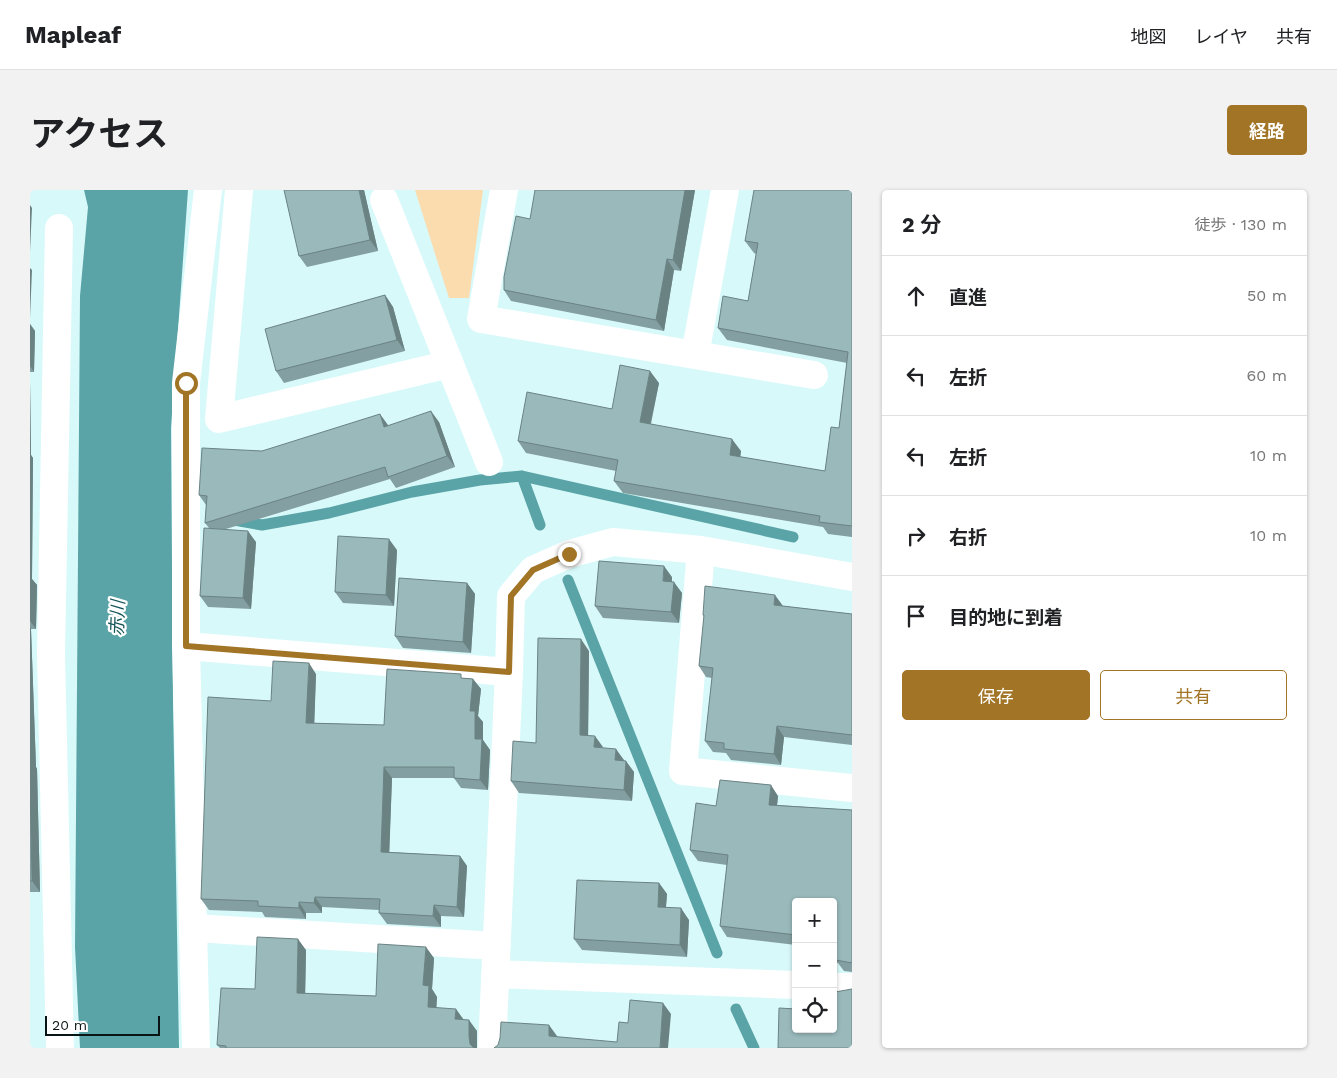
<!DOCTYPE html>
<html lang="ja">
<head>
<meta charset="utf-8">
<style>
  :root { --surface:#fff; --page:#f2f2f2; --text:#202124; --muted:#757577; --line:#e0e0e0; --accent:#a17426 }
  body { margin:0; font-family:"Work Sans","Noto Sans JP",sans-serif; background:var(--page); color:var(--text) }
  .controls { position:absolute; right:15px; bottom:15px; display:grid; overflow:hidden; border-radius:5px; box-shadow:0 1px 4px #0004 }
  .controls button { width:45px; height:45px; display:grid; place-items:center; padding:0; border:0; border-bottom:1px solid var(--line); background:var(--surface); color:var(--text); font:25px sans-serif }
  .scale { position:absolute; left:15px; bottom:12px; width:115px; box-sizing:border-box; padding-left:5px; border:2px solid #091515; border-top:0; font-size:14px; line-height:18px; white-space:nowrap; color:#091515; -webkit-text-stroke:4px #fff; paint-order:stroke }
  .stop { position:absolute; width:15px; height:15px; margin:-11px; border:4px solid #a17426; border-radius:50%; background:#fff }
  .stop.end { background:#a17426; border-color:#fff; box-shadow:0 1px 5px #0008 }
  .list { margin:0; padding:0; list-style:none }
  h2 { display:flex; justify-content:space-between; align-items:center; height:65px; margin:0; padding:0 20px; font-size:21px }
  h2 small { font-size:16px; font-weight:400; color:var(--muted) }
  .list li { display:grid; grid-template-columns:32px 1fr auto; gap:15px; align-items:center; box-sizing:border-box; height:80px; padding:0 20px; border-top:1px solid var(--line) }
  .list b { display:block; font-size:19px; white-space:nowrap }
  .list em { font-size:16px; font-style:normal; color:var(--muted) }
  .actions { display:flex; gap:10px; padding:15px 20px }
  .actions a { flex:1; padding:11px 0; border:1px solid var(--accent); border-radius:5px; text-align:center; font-size:18px; color:var(--accent) }
  .actions .main { background:var(--accent); color:#fff }
  .icon { flex:none; width:28px; height:28px; fill:none; stroke:currentColor; stroke-width:2; stroke-linecap:round; stroke-linejoin:round }
  .map { position:relative; flex:none; width:822px; height:858px; overflow:hidden; border-radius:5px }
  header { display:flex; align-items:center; gap:30px; box-sizing:border-box; height:70px; padding:0 25px; background:var(--surface); border-bottom:1px solid var(--line) }
  header strong { font-size:24px }
  nav { display:flex; gap:28px; margin-inline-start:auto; font-size:18px }
  .intro { display:flex; align-items:center; justify-content:space-between; box-sizing:border-box; height:120px; padding:0 30px }
  h1 { margin:0; font-size:35px }
  .button { padding:12px 22px; border-radius:5px; background:var(--accent); color:#fff; font-size:18px; font-weight:700 }
  main { display:flex; gap:30px; padding:0 30px }
  aside { flex:1; background:var(--surface); border-radius:5px; box-shadow:0 1px 4px #0004 }
  .map>svg:first-child { display:block }
  .green { fill:#fbdcaf }
  .water { fill:#5aa4a7 }
  .lines { fill:none; stroke-linecap:round; stroke-linejoin:round }
  .stream { stroke:#5aa4a7; stroke-width:11 }
  .minor { stroke:#fff; stroke-width:28 }
  .wall { fill:#849fa1 }
  .shaded-wall { fill:#6b8283 }
  .building { fill:#99b9bb; stroke:#6b8283 }
  .route { stroke:#a17426; stroke-width:6 }
  .labels { text-anchor:middle; dominant-baseline:central; stroke-width:4.5; stroke-linejoin:round; paint-order:stroke }
  .water-label { font-size:18px; font-style:italic; fill:#165659; stroke:#fff }
</style>
</head>
<body>
<header>
<strong>Mapleaf</strong>
<nav><a>地図</a><a>レイヤ</a><a>共有</a></nav>
</header>
<div class="intro"><h1>アクセス</h1><a class="button">経路</a></div>
<main>
<div class="map">
<svg width="822" height="858" viewBox="0 0 822 858">
  <rect width="100%" height="100%" fill="#d8f9fa"/>
  <path class="green" d="M385,0H453L439,108H419Z"/>
  <path class="water" d="M54,0H158L141,238L143,511L149,858H50L45,757L50,106L58,17Z"/>
  <g class="lines">
    <path class="stream" d="M492,286L510,335
      M204,330L232,335L299,323L382,302L450,290L492,286L763,347
      M538,390L687,763
      M706,819L724,858"/>
    <path class="minor" d="M209,0L189,229L420,174
      M474,0L451,129L784,185
      M354,10L459,272
      M29,38L21,464L30,858
      M665,165L695,0
      M671,360L653,581L822,598
      M156,456L479,482
      M164,738L467,756
      M465,784L766,795
      M803,797H822
      M166,858L156,456V193L178,0
      M462,858L479,482L481,406L503,380L539,364L583,352L671,360L822,387"/>
  </g>
  <path class="wall" d="M334,0L348,61L277,77L269,66Z
    M665,0L651,81L644,80L634,141L481,111L474,100L500,29Z
    M822,0V347L798,344L793,337L593,303L584,291L586,281L496,263L488,251L582,219L629,193L621,234L711,261L710,267L795,281L809,238L817,173L697,150L688,138L718,111L726,64L724,63L715,51Z
    M355,105L363,117L375,161L254,193L246,181Z
    M0,134L5,141L4,182H0Z
    M0,192L1,265L3,268L2,389L7,395L6,439H1L6,577L7,579L10,702H0Z
    M409,232L425,277L366,298L360,289L196,339L226,352L221,419L178,417L170,406L179,338L175,333L176,315L169,305L232,261L358,236Z
    M367,360L364,416L313,413L305,402Z
    M642,387V392L652,403L649,433L573,428L565,416Z
    M437,393L445,404L441,463L373,458L365,446Z
    M753,416L822,424V555L754,547L751,575L701,570L696,563L683,562L675,551L682,488L676,487L669,476L674,427L673,425Z
    M559,461L558,546L573,558L594,570L604,582L602,611L489,603L481,591L506,553Z
    M286,484L284,533L354,535L434,488L443,489L451,499L448,526L453,532V550L460,560L458,600L431,598L424,588H362L359,662L430,666L437,676L434,727L411,726V737L357,734L349,723V720L292,717V723H276V729L235,727L232,722L179,720L171,709L241,511Z
    M748,606L747,615L822,620V782L814,781L808,773H803V712H766V755L697,747L690,736L697,675L668,671L660,660L686,616Z
    M629,693L637,704L636,717L659,730L657,767L552,760L544,749Z
    M276,760L275,803L346,806L404,768L402,799L407,807L406,817L433,830L447,841V858H190L187,855L225,799Z"/>
  <path class="shaded-wall" d="M329,0H334L348,61L340,50Z
    M655,0H665L651,81L643,70Z
    M0,15L2,18L0,62Z
    M637,69L644,80L634,141L626,130Z
    M0,78L2,80L0,128Z
    M355,105L363,117L375,161L367,150Z
    M0,134L5,141L4,182L0,176Z
    M620,181L629,193L618,245L610,232Z
    M0,192L1,265L3,268L2,389L7,395L6,439L0,431Z
    M401,221L409,232L425,277L417,266Z
    M350,224L358,235L361,248L354,237Z
    M702,249L711,261L709,277L700,265Z
    M218,341L226,352L221,419L213,408Z
    M359,349L367,360L364,416L356,405Z
    M634,376L642,387L641,402L633,391Z
    M644,392L652,403L649,433L641,422Z
    M437,393L445,404L441,463L433,452Z
    M745,405L753,416L744,415Z
    M0,437L1,439L6,577L7,579L10,702L2,691L0,590Z
    M551,449L559,461L558,556L550,545Z
    M279,473L286,484L284,543L276,533Z
    M443,489L451,499L448,526L453,532V550L460,560L458,600L450,590L445,549L440,521Z
    M747,536L754,547L751,575L744,564Z
    M565,546L573,557H564Z
    M586,559L594,570L593,581L585,570Z
    M596,571L604,582L602,611L594,600Z
    M354,577L362,588L359,672L351,662Z
    M741,595L748,606L746,626L739,615Z
    M430,666L437,676L434,727L427,717Z
    M629,693L637,704L635,728L628,717Z
    M285,707L292,717V723L284,713Z
    M269,712L276,723V729L269,718Z
    M404,715L411,726V737L403,726Z
    M651,718L659,730L657,767L650,755Z
    M268,749L276,760L275,814L267,803Z
    M396,757L404,768L402,799L407,807L406,828L398,817L393,795Z
    M633,813L641,824L638,858H630Z
    M426,819L434,830L425,829Z
    M439,830L447,841V858H443L440,854L439,846Z
    M519,835L527,846V858L519,846Z"/>
  <path class="building" d="M254,0H329L340,50L269,66Z
    M505,0H655L643,70L637,69L626,130L474,100V87L486,26L500,29Z
    M724,0H822V336L789,332L790,326L584,291L588,270L488,251L497,202L582,219L590,175L620,181L610,232L702,249L700,265L795,281L801,237L809,238L818,162L688,138L693,106L718,111L728,53L715,51Z
    M355,105L367,150L246,181L235,139Z
    M401,221L417,266L358,287L355,277L175,333L177,306L169,305L172,258L232,261L350,224L354,237Z
    M174,338L218,341L213,408L170,406Z
    M308,346L359,349L356,405L305,402Z
    M569,371L634,376L633,391L644,392L641,422L565,416Z
    M369,388L437,393L433,452L365,446Z
    M675,396L745,405L744,415L822,424V545L747,536L744,564L694,559V553L675,551L683,478L669,476L674,425H673Z
    M508,448L551,449L550,545L565,546L564,557L586,559L585,570L596,571L594,600L481,591L483,551L506,553Z
    M243,471L279,473L276,533L354,535L357,479L431,484V488L443,489L440,521H445V549H452L450,590L424,588V577H354L351,662L430,666L427,717L404,715L403,726L349,723L350,709L285,707L284,713L269,712V718L228,716V711L171,709L178,507L241,511Z
    M0,590L2,691H0Z
    M690,590L741,595L739,615L822,620V773L806,770V762H803V712H766V745L690,736L698,665L660,660L666,613L686,616Z
    M547,690L629,693L628,717L651,718L650,755L544,749Z
    M227,747L268,749L267,803L346,806L348,754L396,757L393,795L399,796L398,817L426,819L425,829L439,830V846L440,854L444,858H196V856L187,855L191,798L225,799Z
    M822,799V858H748L749,818L766,819V839H803V821H804L805,802Z
    M600,810L633,813L630,858H464L468,855L470,848L471,832L519,835V846L587,852L589,832L598,833Z"/>
  <g class="lines">
    <path class="route" d="M156,193V456L479,482L481,406L503,380L539,364"/>
  </g>
  <g class="labels">
    <g class="water-label">
      <text transform="translate(87 428) rotate(-88)">赤川</text>
    </g>
  </g>
</svg>
<div class="controls">
<button>+</button>
<button>−</button>
<button><svg class="icon" aria-label="locate" viewBox="0 0 24 24"><circle cx="12" cy="12" r="6"/><path d="M12 2v4M12 18v4M2 12h4M18 12h4"/></svg></button>
</div>
<div class="scale">20 m</div>
<div class="stop" style="left:156px;top:193px"></div>
<div class="stop end" style="left:539px;top:364px"></div>
</div>
<aside>
<h2>2 分<small>徒歩 · 130 m</small></h2>
<ul class="list">
<li><svg class="icon" aria-label="ahead" viewBox="0 0 24 24"><path d="M12 20V5M6 11l6-6 6 6"/></svg><div><b>直進</b></div><em>50 m</em></li>
<li><svg class="icon" aria-label="left" viewBox="0 0 24 24"><path d="M17 20v-9H6M10 6l-5 5 5 5"/></svg><div><b>左折</b></div><em>60 m</em></li>
<li><svg class="icon" aria-label="left" viewBox="0 0 24 24"><path d="M17 20v-9H6M10 6l-5 5 5 5"/></svg><div><b>左折</b></div><em>10 m</em></li>
<li><svg class="icon" aria-label="right" viewBox="0 0 24 24"><path d="M7 20v-9h11M14 6l5 5-5 5"/></svg><div><b>右折</b></div><em>10 m</em></li>
<li><svg class="icon" aria-label="arrive" viewBox="0 0 24 24"><path d="M6 21V4h12l-3 4 3 4H6"/></svg><div><b>目的地に到着</b></div></li>
</ul>
<div class="actions"><a class="main">保存</a><a>共有</a></div>
</aside>
</main>
</body>
</html>
